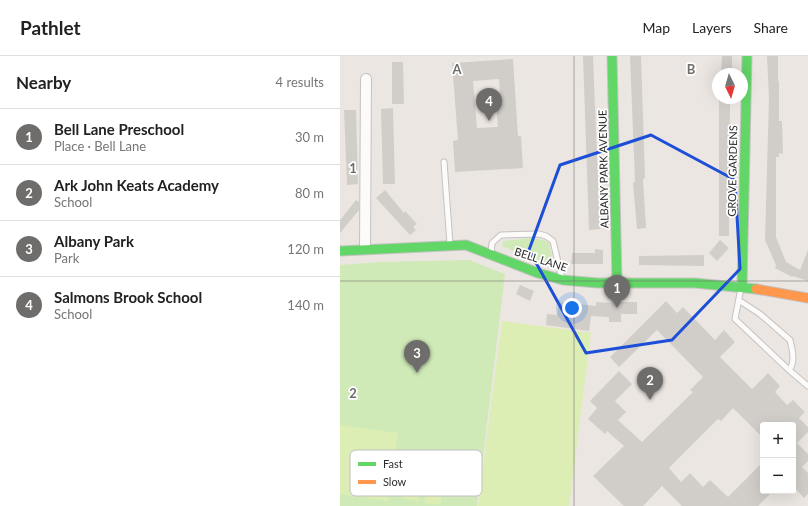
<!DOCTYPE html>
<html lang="en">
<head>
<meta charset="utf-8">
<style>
  :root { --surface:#fff; --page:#f6f6f6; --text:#222; --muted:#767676; --line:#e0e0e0; --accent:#6f6d6b }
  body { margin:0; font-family:Lato,sans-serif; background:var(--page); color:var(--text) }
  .controls { position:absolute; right:12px; bottom:12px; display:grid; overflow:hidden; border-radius:4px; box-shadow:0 4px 16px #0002 }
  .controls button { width:36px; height:36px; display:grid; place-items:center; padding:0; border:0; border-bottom:1px solid var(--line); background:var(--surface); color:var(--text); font:20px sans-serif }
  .compass { position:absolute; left:372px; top:12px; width:36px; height:36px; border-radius:50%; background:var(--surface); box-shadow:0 4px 16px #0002; rotate:175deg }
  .you { position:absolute; left:232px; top:252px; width:14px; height:14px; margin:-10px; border:3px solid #fff; border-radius:50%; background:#1a73e8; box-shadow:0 0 0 6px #1a73e833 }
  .badge { display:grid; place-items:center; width:26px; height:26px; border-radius:50%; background:var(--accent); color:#fff; font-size:13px; font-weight:700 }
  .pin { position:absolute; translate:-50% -33px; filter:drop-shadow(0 1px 2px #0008) }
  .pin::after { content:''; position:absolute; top:21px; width:14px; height:12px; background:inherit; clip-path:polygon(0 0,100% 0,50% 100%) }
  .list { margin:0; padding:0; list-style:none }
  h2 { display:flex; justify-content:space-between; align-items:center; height:52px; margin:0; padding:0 16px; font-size:17px }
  h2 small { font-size:13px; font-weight:400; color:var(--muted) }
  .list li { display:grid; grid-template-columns:26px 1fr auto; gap:12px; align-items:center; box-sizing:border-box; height:56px; padding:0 16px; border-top:1px solid var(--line) }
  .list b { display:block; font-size:15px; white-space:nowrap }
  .list p { margin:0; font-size:13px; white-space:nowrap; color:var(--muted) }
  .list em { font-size:13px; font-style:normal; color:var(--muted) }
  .map { position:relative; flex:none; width:468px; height:450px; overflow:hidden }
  header { display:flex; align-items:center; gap:24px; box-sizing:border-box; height:56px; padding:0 20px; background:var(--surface); border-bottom:1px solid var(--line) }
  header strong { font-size:19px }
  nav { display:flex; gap:22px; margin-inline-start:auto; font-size:14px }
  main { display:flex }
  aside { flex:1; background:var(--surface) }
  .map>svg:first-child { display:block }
  .green { fill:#cfe9b7 }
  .pitch { fill:#dceeb3 }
  .building { fill:#d1ceca; fill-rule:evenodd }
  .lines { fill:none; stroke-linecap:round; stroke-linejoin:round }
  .lane-casing { stroke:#c4c2c3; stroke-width:7 }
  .street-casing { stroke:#c4c2c3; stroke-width:12 }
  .fast-casing { stroke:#c4c2c3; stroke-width:11 }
  .slow-casing { stroke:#c4c2c3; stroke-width:11 }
  .lane { stroke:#fcfbfa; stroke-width:5 }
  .street { stroke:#fcfbfa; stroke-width:10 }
  .fast { stroke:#63d668; stroke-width:9 }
  .slow { stroke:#ff974d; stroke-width:9 }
  .marked { fill:none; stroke:#1d4ed8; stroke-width:3; stroke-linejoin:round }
  .grid { fill:none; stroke:#6f6d6b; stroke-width:1; stroke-opacity:0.55 }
  .labels { text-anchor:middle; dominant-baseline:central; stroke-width:3.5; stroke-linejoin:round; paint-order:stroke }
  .street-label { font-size:11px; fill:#2c2c2c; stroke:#fff }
  .key { fill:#fff; stroke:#c0c0c0; stroke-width:1 }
  .key-label { font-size:11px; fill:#2c2c2c }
  .grid-label { font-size:13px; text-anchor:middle; font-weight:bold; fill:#6f6d6b; stroke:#fff; stroke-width:3.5; stroke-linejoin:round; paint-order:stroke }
</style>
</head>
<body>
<header>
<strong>Pathlet</strong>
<nav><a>Map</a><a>Layers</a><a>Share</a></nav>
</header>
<main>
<aside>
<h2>Nearby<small>4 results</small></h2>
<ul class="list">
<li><span class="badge">1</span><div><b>Bell Lane Preschool</b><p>Place · Bell Lane</p></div><em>30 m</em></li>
<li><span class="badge">2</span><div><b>Ark John Keats Academy</b><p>School</p></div><em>80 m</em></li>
<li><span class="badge">3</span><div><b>Albany Park</b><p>Park</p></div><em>120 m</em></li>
<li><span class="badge">4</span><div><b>Salmons Brook School</b><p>School</p></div><em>140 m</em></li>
</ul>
</aside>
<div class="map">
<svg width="468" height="450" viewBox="0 0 468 450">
  <rect width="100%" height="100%" fill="#ebe6e1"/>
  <path class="green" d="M191,182L204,184L209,187L214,210H210L162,190L163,185Z
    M129,204L165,218L137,450H0V209L41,206Z"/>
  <path class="pitch" d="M162,265L251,277L229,450H138Z
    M0,369L58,377L48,445L0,438Z
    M67,410L83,413L78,445L61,442Z
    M90,415L106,418L100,449L84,447Z"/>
  <path class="building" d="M243,0H253L260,173L249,174Z
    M290,0H301L303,59L305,122L303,123L306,172L297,173L293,127L295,126Z
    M382,0H392V18H381Z
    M427,0H438V25H439V65H442L443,98L439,97V101H436V181L446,206L460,214L468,194V225L453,220L452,221L435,212L436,209L425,184L429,42Z
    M173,3L178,80H181L183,112L115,116L113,85L118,84L112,7ZM159,23L160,38H155L158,71L137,72L133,25Z
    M52,6H63L64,48H52Z
    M379,42H390L389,180H379Z
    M53,52L55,128H43L41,53Z
    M4,54H16L18,128L7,129Z
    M45,134L64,157L65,155L77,168L73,171L76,174L70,179L36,142Z
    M16,144L19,146V154L0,177V164Z
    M380,184L389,192L377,205L369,197Z
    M255,193L263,194V208H231L232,197H255Z
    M364,199V210L299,209V200Z
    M180,229L194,235L190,245L176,238Z
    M271,243H281V246H297V258H281V266H269V261L251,260L249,275L206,269L207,258L217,259L219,246L256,250V246L271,247Z
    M326,245L337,257L343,251L375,284L384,274L395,286L380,301L412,333L428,317L440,330L435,336L447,349L453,344L465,356L459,362L468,371V376L457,387L468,398V405L462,411L468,417V438L464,442L453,430V369H423V382L393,352L381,365L378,363L329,412L341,426L350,417L363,431L370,424L388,441L423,406V435H433L418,450H342L322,430L303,450H284L253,420L284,390L267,375L265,378L248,363L257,352L250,345L279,315L292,328L275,345L286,356L278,364L302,386L353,336L350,334L363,321L317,274L279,311L270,301Z"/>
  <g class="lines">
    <g class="lane-casing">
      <path id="lane" d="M104,106L110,188
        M151,197L152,187L161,179L199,178L206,180L213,185L222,223
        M400,245L420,258L450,284C452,293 456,306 449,314L395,263L401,232
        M449,314L468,330"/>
    </g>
    <g class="street-casing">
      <path id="street" d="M25,193L26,23"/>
    </g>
    <g class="fast-casing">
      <path id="fast" d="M272,0L277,226
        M0,195L126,189L198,217L223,224L258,227H355L416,233
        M402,231L407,0"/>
    </g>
    <g class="slow-casing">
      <path id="slow" d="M416,233L468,242"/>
    </g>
    <use href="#lane" class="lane"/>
    <use href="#street" class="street"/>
    <use href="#fast" class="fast"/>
    <use href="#slow" class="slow"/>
  </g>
  <path class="marked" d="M311,79L395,124L400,213L332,284L246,297L189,194L220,109Z"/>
  <path class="grid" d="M234,0V450M0,225H468"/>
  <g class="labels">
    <g class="street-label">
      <text transform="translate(263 113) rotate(-91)">ALBANY PARK AVENUE</text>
      <text transform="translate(392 115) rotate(-89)">GROVE GARDENS</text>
      <text transform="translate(201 203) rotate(18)">BELL LANE</text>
    </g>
  </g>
  <rect x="10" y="394" width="132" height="46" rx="6" class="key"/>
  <rect x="18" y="406" width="18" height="4" fill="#63d668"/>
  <rect x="18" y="424" width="18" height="4" fill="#ff974d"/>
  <g class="key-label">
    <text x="43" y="412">Fast</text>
    <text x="43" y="430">Slow</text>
  </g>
  <g class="grid-label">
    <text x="117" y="18">A</text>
    <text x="351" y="18">B</text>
    <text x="13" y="117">1</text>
    <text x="13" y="342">2</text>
  </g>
</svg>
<div class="controls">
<button>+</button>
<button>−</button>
</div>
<svg class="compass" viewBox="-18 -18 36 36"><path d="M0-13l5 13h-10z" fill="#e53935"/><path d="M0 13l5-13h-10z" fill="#767676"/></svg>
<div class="you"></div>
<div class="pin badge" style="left:277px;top:252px">1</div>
<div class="pin badge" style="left:310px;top:344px">2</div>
<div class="pin badge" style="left:77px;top:317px">3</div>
<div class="pin badge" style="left:149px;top:65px">4</div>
</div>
</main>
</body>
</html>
